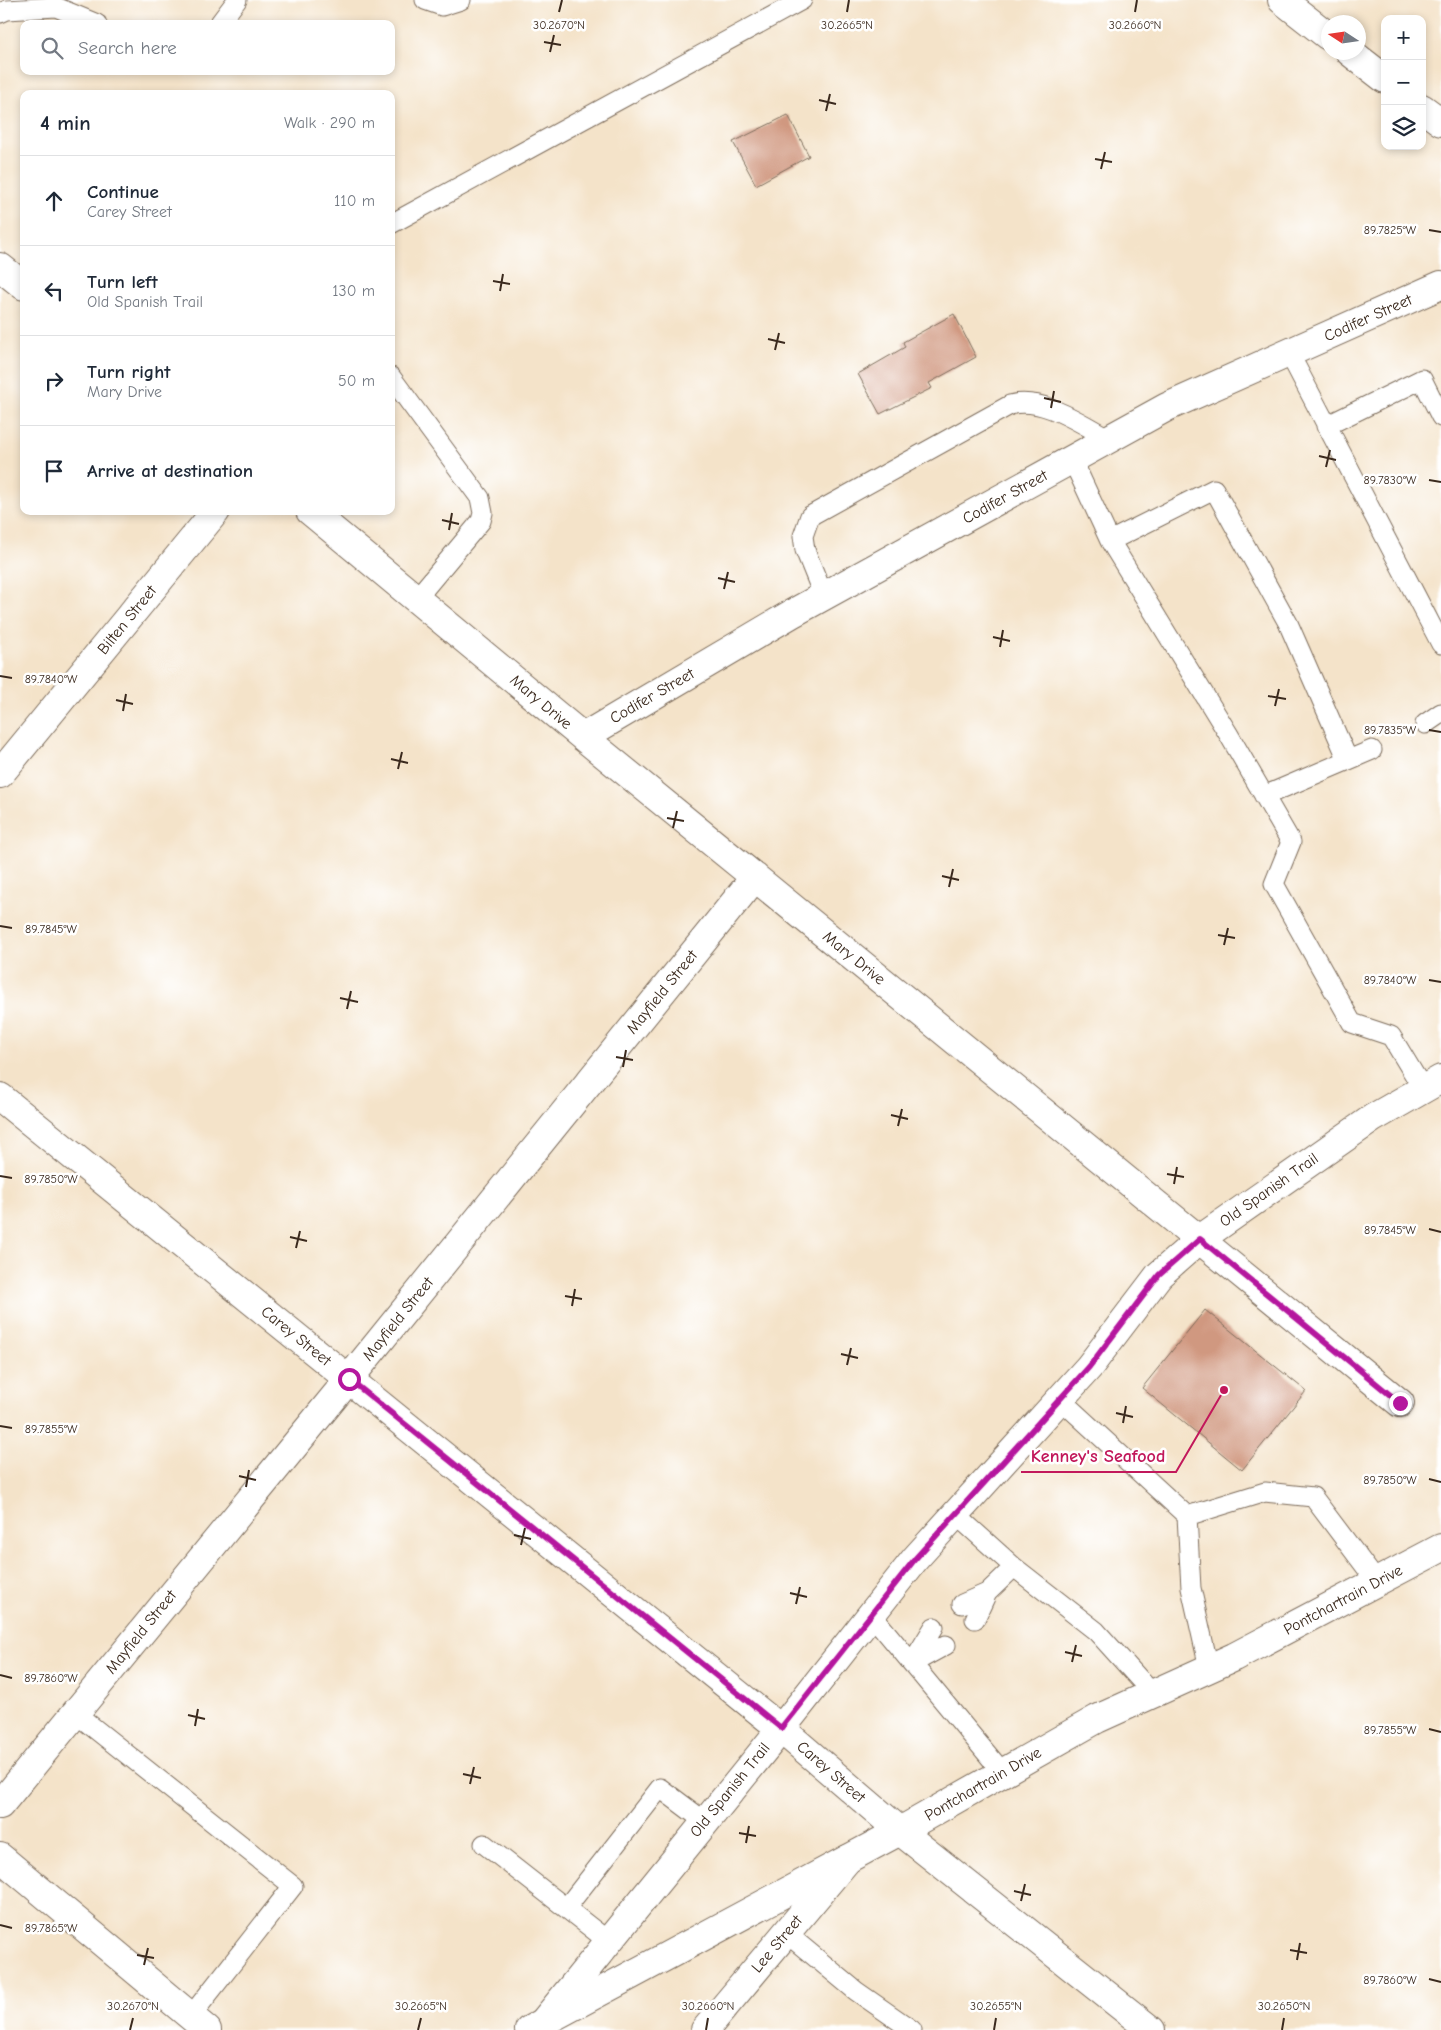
<!DOCTYPE html>
<html lang="en">
<head>
<meta charset="utf-8">
<style>
  :root { --surface:#fff; --page:#f2f2f3; --text:#1f2937; --muted:#747a83; --line:#e0e1e3 }
  body { margin:0; font-family:"Comic Neue",sans-serif; background:var(--page); color:var(--text) }
  .controls { position:absolute; right:15px; top:15px; display:grid; overflow:hidden; border-radius:10px; box-shadow:0 2px 8px #0003 }
  .controls button { width:45px; height:45px; display:grid; place-items:center; padding:0; border:0; border-bottom:1px solid var(--line); background:var(--surface); color:var(--text); font:25px sans-serif }
  .compass { position:absolute; left:1321px; top:15px; width:45px; height:45px; border-radius:50%; background:var(--surface); box-shadow:0 2px 8px #0003; rotate:282deg }
  .stop { position:absolute; width:15px; height:15px; margin:-11px; border:4px solid #b5179e; border-radius:50%; background:#fff }
  .stop.end { background:#b5179e; border-color:#fff; box-shadow:0 1px 5px #0008 }
  .list { margin:0; padding:0; list-style:none }
  h2 { display:flex; justify-content:space-between; align-items:center; height:65px; margin:0; padding:0 20px; font-size:21px }
  h2 small { font-size:16px; font-weight:400; color:var(--muted) }
  .list li { display:grid; grid-template-columns:32px 1fr auto; gap:15px; align-items:center; box-sizing:border-box; height:90px; padding:0 20px; border-top:1px solid var(--line) }
  .list b { display:block; font-size:19px; white-space:nowrap }
  .list p { margin:0; font-size:16px; white-space:nowrap; color:var(--muted) }
  .list em { font-size:16px; font-style:normal; color:var(--muted) }
  .icon { flex:none; width:28px; height:28px; fill:none; stroke:currentColor; stroke-width:2; stroke-linecap:round; stroke-linejoin:round }
  .map { position:relative; flex:none; width:1441px; height:2030px; overflow:hidden }
  .search { position:absolute; background:var(--surface); box-shadow:0 2px 8px #0003; left:20px; top:20px; width:375px; height:55px; display:flex; align-items:center; gap:12px; box-sizing:border-box; padding:0 18px; border-radius:10px; color:var(--muted); font-size:19px }
  .panel { position:absolute; background:var(--surface); box-shadow:0 2px 8px #0003; left:20px; top:90px; width:375px; height:425px; border-radius:10px }
  .map>svg:first-child { display:block }
  .building { fill:#d09880 }
  .lines { fill:none; stroke-linecap:round; stroke-linejoin:round }
  .lane-casing { stroke:#7c6b5a; stroke-width:21 }
  .street-casing { stroke:#7c6b5a; stroke-width:30 }
  .secondary-casing { stroke:#7c6b5a; stroke-width:30 }
  .primary-casing { stroke:#7c6b5a; stroke-width:30 }
  .lane { stroke:#fff; stroke-width:19 }
  .street { stroke:#fff; stroke-width:28 }
  .secondary { stroke:#fff; stroke-width:28 }
  .primary { stroke:#fff; stroke-width:28 }
  .route { stroke:#b5179e; stroke-width:6 }
  .ticks { fill:none; stroke:#3b2a1e; stroke-width:2 }
  .labels { text-anchor:middle; dominant-baseline:central; stroke-width:5; stroke-linejoin:round; paint-order:stroke }
  .street-label { font-size:16px; fill:#3b2a1e; stroke:#fff }
  .ticks-label { font-size:12px; text-anchor:middle; fill:#3b2a1e; stroke:#fff; stroke-width:5; stroke-linejoin:round; paint-order:stroke }
  .leader { fill:none; stroke:#c2185b; stroke-width:2 }
  .callout-dot { fill:#c2185b; stroke:#fff; stroke-width:2 }
  .callout-label { font-size:18px; text-anchor:middle; font-weight:bold; fill:#c2185b; stroke:#fff; stroke-width:5; stroke-linejoin:round; paint-order:stroke }
</style>
</head>
<body>
<div class="map">
<svg width="1441" height="2030" viewBox="0 0 1441 2030">
  <rect width="100%" height="100%" fill="#fff"/>
  <filter id="ink" filterUnits="userSpaceOnUse"><feTurbulence type="fractalNoise" baseFrequency=".02" numOctaves="2"/><feDisplacementMap in="SourceGraphic" scale="10" xChannelSelector="R" yChannelSelector="G"/><feConvolveMatrix kernelMatrix="1 2 1 2 8 2 1 2 1" color-interpolation-filters="sRGB"/></filter>
  <filter id="wash" filterUnits="userSpaceOnUse"><feTurbulence type="fractalNoise" baseFrequency=".0096" numOctaves="4" result="noise"/><feDisplacementMap in="SourceGraphic" scale="20" xChannelSelector="R" yChannelSelector="G"/><feGaussianBlur stdDeviation="1.12" result="paint"/><feColorMatrix in="noise" values="0 0 0 0 0 0 0 0 0 0 0 0 0 0 0 0 0 1.4 0 .05"/><feComposite in="paint" operator="in"/></filter>
  <g filter="url(#wash)">
    <rect width="100%" height="100%" fill="#f4e3c9"/>
    <g id="blocks">
      <path class="building" d="M788,115L809,156L756,185L733,142Z
        M954,314L976,357L929,383L932,388L880,414L858,374L905,347L903,342Z
        M1205,1310L1306,1391L1242,1470L1142,1388Z"/>
    </g>
  </g>
  <g filter="url(#ink)">
    <use href="#blocks" fill-opacity="0" stroke="#7c6b5a" stroke-width="1"/>
    <g class="lines">
      <g class="lane-casing">
        <path id="lane" d="M425,0L442,6L461,0
          M0,13L7,10L56,7L97,24
          M219,24L237,0
          M391,224L802,0
          M1289,353L1441,644
          M391,377L480,498L483,513L481,521L416,599
          M1326,426L1422,379L1441,417
          M1072,459L1110,541L1229,735L1291,842L1274,884L1352,1023L1391,1036L1423,1089
          M1110,541L1214,489L1288,623L1348,760
          M824,597L805,550L803,536L810,516L1010,405C1043,396 1081,424 1110,439
          M1425,724L1441,713
          M1264,796L1372,750
          M1060,1399L1187,1516L1191,1588L1209,1668
          M955,1514L1014,1567L1096,1631L1153,1694
          M1187,1516L1265,1492L1313,1497L1377,1582
          M962,1604L987,1593L1014,1567
          M871,1614L1003,1773
          M975,1619L987,1593
          M912,1663L934,1627
          M913,1663L946,1645
          M75,1713L293,1886L191,2016
          M484,1844L608,1941
          M566,1908L660,1788L704,1821
          M786,1933L856,1991L912,2030"/>
      </g>
      <g class="street-casing">
        <path id="street" d="M1282,0L1328,36
          M1350,52L1385,79
          M1422,108L1441,122
          M0,267L24,286
          M310,511L583,737L1400,1403
          M583,737L793,613L1167,407L1441,285
          M0,774L216,511
          M0,1805L349,1379L755,877
          M900,1831L1151,2030
          M0,1857L207,2030
          M545,2020L781,1729L915,1559L1089,1367L1159,1275L1200,1239L1373,1118L1441,1079
          M705,2030L848,1859"/>
      </g>
      <g class="secondary-casing">
        <path id="secondary" d="M0,1097L781,1729L900,1831"/>
      </g>
      <g class="primary-casing">
        <path id="primary" d="M529,2030L900,1831L1097,1719L1234,1657L1441,1548"/>
      </g>
      <use href="#lane" class="lane"/>
      <use href="#street" class="street"/>
      <use href="#secondary" class="secondary"/>
      <use href="#primary" class="primary"/>
    </g>
  </g>
  <g class="lines" filter="url(#ink)">
    <path class="route" d="M349,1379L781,1728L915,1559L1089,1367L1159,1275L1200,1239L1400,1403"/>
  </g>
  <path class="ticks" d="M559,12L562,0M847,12L849,0M1135,12L1137,0M544,42L561,45M550,52L554,35M819,100L836,104M826,111L830,94M1095,159L1112,162M1101,169L1105,152M1429,230L1441,232M493,281L510,284M500,291L503,274M768,339L785,343M775,350L779,333M1044,398L1061,402M1051,408L1054,391M1319,456L1336,460M1326,467L1330,450M1429,480L1441,482M442,520L459,524M449,530L452,513M718,578L735,582M724,589L728,572M993,637L1010,641M1000,647L1003,630M0,676L12,678M1268,696L1286,699M116,700L133,704M1275,706L1279,689M123,711L126,694M1429,730L1441,732M391,759L408,763M398,769L402,752M667,818L684,821M673,828L677,811M942,876L959,880M949,887L953,869M0,926L12,928M1218,935L1235,938M1224,945L1228,928M1429,980L1441,982M340,998L358,1002M347,1009L351,991M616,1057L633,1060M623,1067L626,1050M891,1115L908,1119M898,1126L902,1109M1167,1174L1184,1177M0,1176L12,1178M1174,1184L1177,1167M1429,1229L1441,1232M290,1237L307,1241M296,1248L300,1231M565,1296L582,1299M572,1306L575,1289M841,1354L858,1358M847,1365L851,1348M1116,1413L1133,1417M1123,1423L1126,1406M0,1426L12,1428M239,1476L256,1480M1429,1479L1441,1482M246,1487L249,1470M514,1535L531,1539M521,1545L525,1528M790,1593L807,1597M796,1604L800,1587M1065,1652L1082,1656M1072,1662L1076,1645M0,1675L12,1678M188,1715L205,1719M195,1726L198,1709M1429,1729L1441,1732M463,1774L481,1778M470,1784L474,1767M739,1833L756,1836M746,1843L749,1826M1014,1891L1031,1895M1021,1901L1025,1884M0,1925L12,1928M1290,1950L1307,1953M137,1955L154,1958M1297,1960L1300,1943M144,1965L148,1948M1429,1979L1441,1982M130,2030L133,2018M418,2030L421,2018M706,2030L708,2018M994,2030L996,2018M1282,2030L1284,2018"/>
  <g class="labels">
    <g class="street-label">
      <text transform="translate(1368 318) rotate(-24)">Codifer Street</text>
      <text transform="translate(1005 497) rotate(-29)">Codifer Street</text>
      <text transform="translate(127 620) rotate(-51)">Bilten Street</text>
      <text transform="translate(652 696) rotate(-30)">Codifer Street</text>
      <text transform="translate(541 702) rotate(40)">Mary Drive</text>
      <text transform="translate(854 958) rotate(39)">Mary Drive</text>
      <text transform="translate(662 992) rotate(-51)">Mayfield Street</text>
      <text transform="translate(1269 1190) rotate(-35)">Old Spanish Trail</text>
      <text transform="translate(398 1319) rotate(-51)">Mayfield Street</text>
      <text transform="translate(296 1336) rotate(39)">Carey Street</text>
      <text transform="translate(1343 1600) rotate(-28)">Pontchartrain Drive</text>
      <text transform="translate(141 1632) rotate(-51)">Mayfield Street</text>
      <text transform="translate(831 1772) rotate(41)">Carey Street</text>
      <text transform="translate(983 1784) rotate(-30)">Pontchartrain Drive</text>
      <text transform="translate(730 1790) rotate(-51)">Old Spanish Trail</text>
      <text transform="translate(777 1944) rotate(-50)">Lee Street</text>
    </g>
  </g>
  <g class="ticks-label">
    <text x="559" y="29">30.2670°N</text>
    <text x="847" y="29">30.2665°N</text>
    <text x="1135" y="29">30.2660°N</text>
    <text x="1390" y="234">89.7825°W</text>
    <text x="1390" y="484">89.7830°W</text>
    <text x="51" y="683">89.7840°W</text>
    <text x="1390" y="734">89.7835°W</text>
    <text x="51" y="933">89.7845°W</text>
    <text x="1390" y="984">89.7840°W</text>
    <text x="51" y="1183">89.7850°W</text>
    <text x="1390" y="1234">89.7845°W</text>
    <text x="51" y="1433">89.7855°W</text>
    <text x="1390" y="1484">89.7850°W</text>
    <text x="51" y="1682">89.7860°W</text>
    <text x="1390" y="1734">89.7855°W</text>
    <text x="51" y="1932">89.7865°W</text>
    <text x="1390" y="1984">89.7860°W</text>
    <text x="133" y="2010">30.2670°N</text>
    <text x="421" y="2010">30.2665°N</text>
    <text x="708" y="2010">30.2660°N</text>
    <text x="996" y="2010">30.2655°N</text>
    <text x="1284" y="2010">30.2650°N</text>
  </g>
  <path class="leader" d="M1224 1390L1176 1472H1021"/>
  <circle class="callout-dot" cx="1224" cy="1390" r="5"/>
  <g class="callout-label">
    <text x="1098" y="1462">Kenney's Seafood</text>
  </g>
</svg>
<div class="controls">
<button>+</button>
<button>−</button>
<button><svg class="icon" aria-label="layers" viewBox="0 0 24 24"><path d="M12 4l9 5-9 5-9-5zM3 14l9 5 9-5"/></svg></button>
</div>
<svg class="compass" viewBox="-18 -18 36 36"><path d="M0-13l5 13h-10z" fill="#e53935"/><path d="M0 13l5-13h-10z" fill="#747a83"/></svg>
<div class="stop" style="left:349px;top:1379px"></div>
<div class="stop end" style="left:1400px;top:1403px"></div>
<div class="search"><svg class="icon" aria-label="search" viewBox="0 0 24 24"><circle cx="10" cy="10" r="6"/><path d="M15 15l6 6"/></svg>Search here</div>
<section class="panel">
<h2>4 min<small>Walk · 290 m</small></h2>
<ul class="list">
<li><svg class="icon" aria-label="ahead" viewBox="0 0 24 24"><path d="M12 20V5M6 11l6-6 6 6"/></svg><div><b>Continue</b><p>Carey Street</p></div><em>110 m</em></li>
<li><svg class="icon" aria-label="left" viewBox="0 0 24 24"><path d="M17 20v-9H6M10 6l-5 5 5 5"/></svg><div><b>Turn left</b><p>Old Spanish Trail</p></div><em>130 m</em></li>
<li><svg class="icon" aria-label="right" viewBox="0 0 24 24"><path d="M7 20v-9h11M14 6l5 5-5 5"/></svg><div><b>Turn right</b><p>Mary Drive</p></div><em>50 m</em></li>
<li><svg class="icon" aria-label="arrive" viewBox="0 0 24 24"><path d="M6 21V4h12l-3 4 3 4H6"/></svg><div><b>Arrive at destination</b></div></li>
</ul>
</section>
</div>
</body>
</html>
